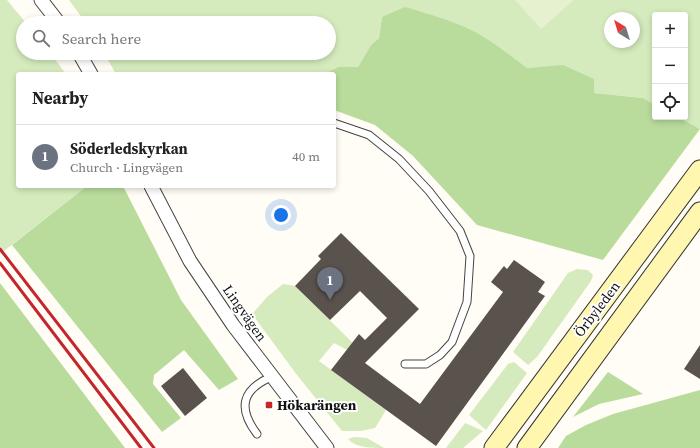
<!DOCTYPE html>
<html lang="en">
<head>
<meta charset="utf-8">
<style>
  :root { --surface:#fff; --page:#f2f2f2; --text:#222; --muted:#767676; --line:#e0e0e0; --accent:#db2777 }
  body { margin:0; font-family:"Source Serif 4",serif; background:var(--page); color:var(--text) }
  .controls { position:absolute; right:12px; top:12px; display:grid; overflow:hidden; border-radius:4px; box-shadow:0 2px 6px #0003 }
  .controls button { width:36px; height:36px; display:grid; place-items:center; padding:0; border:0; border-bottom:1px solid var(--line); background:var(--surface); color:var(--text); font:20px sans-serif }
  .compass { position:absolute; left:604px; top:12px; width:36px; height:36px; border-radius:50%; background:var(--surface); box-shadow:0 2px 6px #0003; rotate:322deg }
  .you { position:absolute; left:281px; top:215px; width:14px; height:14px; margin:-10px; border:3px solid #fff; border-radius:50%; background:#1a73e8; box-shadow:0 0 0 6px #1a73e833 }
  .badge { display:grid; place-items:center; width:26px; height:26px; border-radius:50%; background:var(--accent); color:#fff; font-size:13px; font-weight:700 }
  .pin { position:absolute; translate:-50% -33px; filter:drop-shadow(0 1px 2px #0008) }
  .pin::after { content:''; position:absolute; top:21px; width:14px; height:12px; background:inherit; clip-path:polygon(0 0,100% 0,50% 100%) }
  .list { margin:0; padding:0; list-style:none }
  h2 { display:flex; justify-content:space-between; align-items:center; height:52px; margin:0; padding:0 16px; font-size:17px }
  h2 small { font-size:13px; font-weight:400; color:var(--muted) }
  .list li { display:grid; grid-template-columns:26px 1fr auto; gap:12px; align-items:center; box-sizing:border-box; height:64px; padding:0 16px; border-top:1px solid var(--line) }
  .list b { display:block; font-size:15px; white-space:nowrap }
  .list p { margin:0; font-size:13px; white-space:nowrap; color:var(--muted) }
  .list em { font-size:13px; font-style:normal; color:var(--muted) }
  .icon { flex:none; width:22px; height:22px; fill:none; stroke:currentColor; stroke-width:2; stroke-linecap:round; stroke-linejoin:round }
  .map { position:relative; flex:none; width:700px; height:448px; overflow:hidden }
  .search { position:absolute; background:var(--surface); box-shadow:0 2px 6px #0003; left:16px; top:16px; width:320px; height:44px; display:flex; align-items:center; gap:10px; box-sizing:border-box; padding:0 14px; border-radius:22px; color:var(--muted); font-size:15px }
  .panel { position:absolute; background:var(--surface); box-shadow:0 2px 6px #0003; left:16px; top:72px; width:320px; height:116px; border-radius:4px }
  .map>svg:first-child { display:block }
  .green { fill:#d5ebbd; fill-rule:evenodd }
  .forest { fill:#b9dc9c }
  .pitch { fill:#e6f2cf }
  .building { fill:#5a524d }
  .lines { fill:none; stroke-linecap:round; stroke-linejoin:round }
  .lane-casing { stroke:#444; stroke-width:9 }
  .street-casing { stroke:#444; stroke-width:15 }
  .secondary-casing { stroke:#333; stroke-width:21 }
  .lane { stroke:#fff; stroke-width:7 }
  .street { stroke:#fff; stroke-width:13 }
  .secondary { stroke:#fff6b0; stroke-width:19 }
  .rail { stroke:#c4262e; stroke-width:3 }
  .poi-dot { fill:#c4262e; stroke:#fff; stroke-width:1.5 }
  .labels { text-anchor:middle; dominant-baseline:central; stroke-width:4; stroke-linejoin:round; paint-order:stroke }
  .street-label { font-size:14px; fill:#111; stroke:#fff }
  .poi-label { font-size:14px; font-weight:bold; fill:#111; stroke:#fff; text-anchor:start }
</style>
</head>
<body>
<div class="map">
<svg width="700" height="448" viewBox="0 0 700 448">
  <rect width="100%" height="100%" fill="#fffdf5"/>
  <path class="green" d="M0,0H7L26,23H23V53H50L66,74H18V186H87L0,254Z
    M69,0H700V129L678,117H685V15H655V105L643,98L594,93L541,67L527,68L502,49L382,17L379,38L371,45L358,67H338L324,74H116L104,53H329V23H86ZM610,18H634V42H610Z
    M577,269L588,270L593,275L591,281L537,357L528,365L513,352L568,273Z
    M283,284L295,286L361,351L347,350L334,343L319,361L386,410L375,428L361,431H342L297,375L252,314L268,296Z
    M514,362L527,373L486,430L469,415L508,364Z
    M465,423L483,431L463,448H446Z
    M354,437L367,438L384,448C372,448 356,448 348,439Z"/>
  <path class="forest" d="M405,7C428,14 451,20 473,31C492,41 510,55 527,68L563,65L594,79V93L643,98L655,105V117H678L700,129L603,260L477,225L413,156L375,125L334,110V74H324L338,67H358L371,45L379,38L382,17Z
    M87,186H123L181,300L238,379L219,390L184,350L154,375L153,384L181,418L162,432L12,245Z
    M0,283L125,448H0Z
    M608,372L643,394L599,404L573,417Z
    M700,390V448H558L566,436L586,425L613,414Z"/>
  <path class="pitch" d="M515,0H574L541,29Z"/>
  <path class="building" d="M341,233L419,309L365,363L420,404L503,292L491,282L504,266L507,269L514,260L545,282L538,292L545,296L436,446L331,370L359,334L365,340L387,318L360,291L330,320L295,286L321,259L318,256Z
    M700,345V379L684,369Z
    M183,368L207,398L185,416L161,386Z"/>
  <g class="lines">
    <g class="lane-casing">
      <path id="lane" d="M334,123L369,135L399,159L429,191L460,231L470,256L467,302L452,342L440,355L426,364H405
        M257,434C238,409 241,390 271,377"/>
    </g>
    <g class="street-casing">
      <path id="street" d="M41,0L59,23
        M79,53L91,74
        M151,186L190,261L233,325L327,448"/>
    </g>
    <g class="secondary-casing">
      <path id="secondary" d="M494,448L700,170
        M527,448L700,212"/>
    </g>
    <use href="#lane" class="lane"/>
    <use href="#street" class="street"/>
    <use href="#secondary" class="secondary"/>
    <path class="rail" d="M0,249L154,448
      M0,263L141,448"/>
  </g>
  <rect class="poi-dot" x="265" y="401" width="8" height="8" rx="2"/>
  <g class="labels">
    <g class="street-label">
      <text transform="translate(597 309) rotate(-53)">Örbyleden</text>
      <text transform="translate(245 313) rotate(55)">Lingvägen</text>
    </g>
    <g class="poi-label">
      <text x="277" y="405">Hökarängen</text>
    </g>
  </g>
</svg>
<div class="controls">
<button>+</button>
<button>−</button>
<button><svg class="icon" aria-label="locate" viewBox="0 0 24 24"><circle cx="12" cy="12" r="6"/><path d="M12 2v4M12 18v4M2 12h4M18 12h4"/></svg></button>
</div>
<svg class="compass" viewBox="-18 -18 36 36"><path d="M0-13l5 13h-10z" fill="#e53935"/><path d="M0 13l5-13h-10z" fill="#767676"/></svg>
<div class="you"></div>
<div class="pin badge" style="left:330px;top:300px;background:#6b7280">1</div>
<div class="search"><svg class="icon" aria-label="search" viewBox="0 0 24 24"><circle cx="10" cy="10" r="6"/><path d="M15 15l6 6"/></svg>Search here</div>
<section class="panel">
<h2>Nearby<small></small></h2>
<ul class="list">
<li><span class="badge" style="background:#6b7280">1</span><div><b>Söderledskyrkan</b><p>Church · Lingvägen</p></div><em>40 m</em></li>
</ul>
</section>
</div>
</body>
</html>
